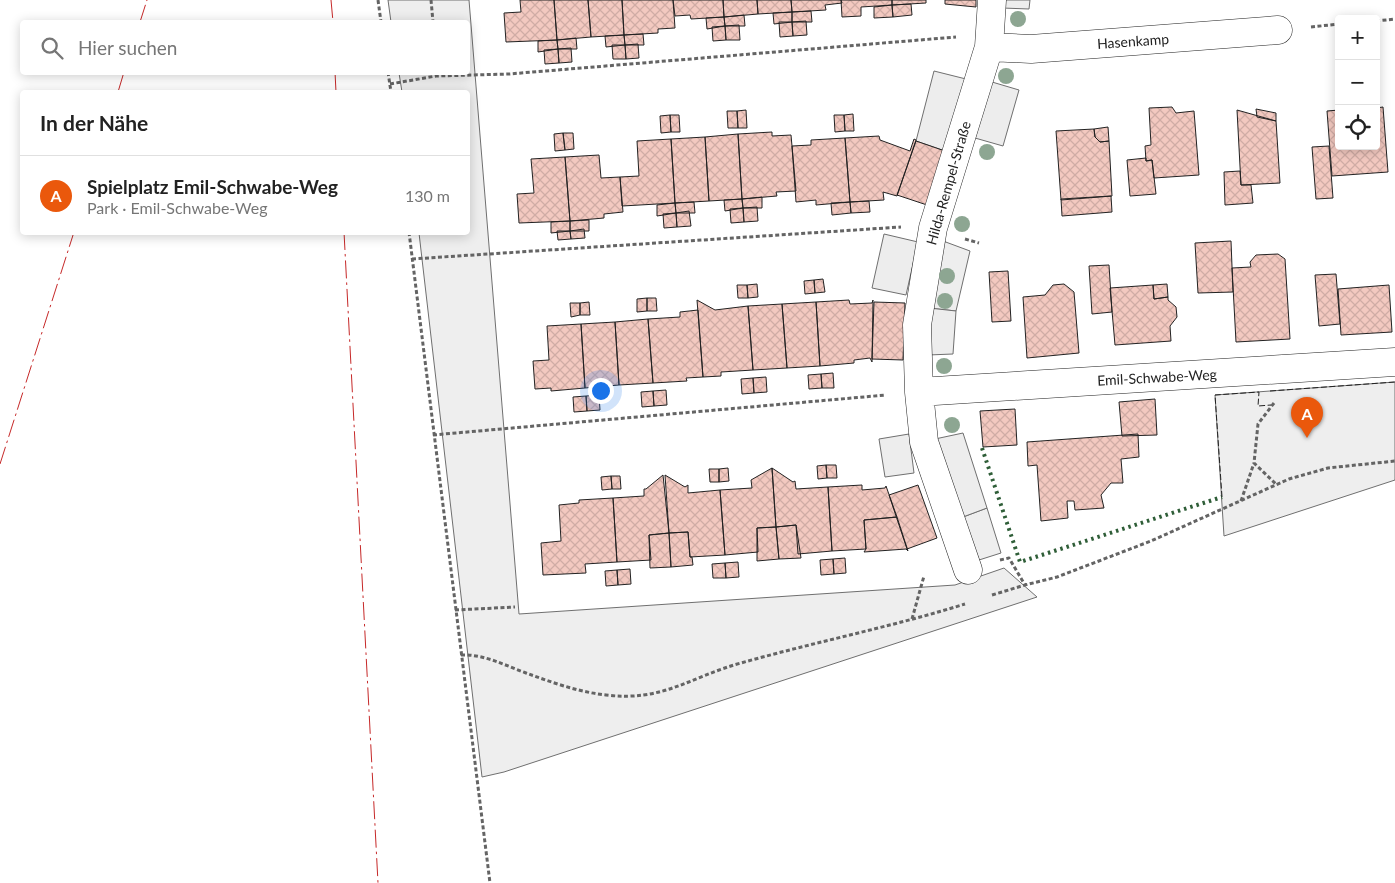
<!DOCTYPE html>
<html lang="de">
<head>
<meta charset="utf-8">
<style>
  :root { --surface:#fff; --page:#f6f6f6; --text:#222; --muted:#767676; --line:#e0e0e0; --accent:#ea580c }
  body { margin:0; font-family:Lato,sans-serif; background:var(--page); color:var(--text) }
  .controls { position:absolute; right:15px; top:15px; display:grid; overflow:hidden; border-radius:5px; box-shadow:0 2px 12px #0003 }
  .controls button { width:45px; height:45px; display:grid; place-items:center; padding:0; border:0; border-bottom:1px solid var(--line); background:var(--surface); color:var(--text); font:25px sans-serif }
  .you { position:absolute; left:600px; top:390px; width:18px; height:18px; margin:-12px; border:4px solid #fff; border-radius:50%; background:#1a73e8; box-shadow:0 0 0 8px #1a73e833 }
  .badge { display:grid; place-items:center; width:32px; height:32px; border-radius:50%; background:var(--accent); color:#fff; font-size:16px; font-weight:700 }
  .pin { position:absolute; translate:-50% -41px; filter:drop-shadow(0 1px 2px #0008) }
  .pin::after { content:''; position:absolute; top:26px; width:18px; height:15px; background:inherit; clip-path:polygon(0 0,100% 0,50% 100%) }
  .list { margin:0; padding:0; list-style:none }
  h2 { display:flex; justify-content:space-between; align-items:center; height:65px; margin:0; padding:0 20px; font-size:21px }
  h2 small { font-size:16px; font-weight:400; color:var(--muted) }
  .list li { display:grid; grid-template-columns:32px 1fr auto; gap:15px; align-items:center; box-sizing:border-box; height:80px; padding:0 20px; border-top:1px solid var(--line) }
  .list b { display:block; font-size:19px; white-space:nowrap }
  .list p { margin:0; font-size:16px; white-space:nowrap; color:var(--muted) }
  .list em { font-size:16px; font-style:normal; color:var(--muted) }
  .icon { flex:none; width:28px; height:28px; fill:none; stroke:currentColor; stroke-width:2; stroke-linecap:round; stroke-linejoin:round }
  .map { position:relative; flex:none; width:1395px; height:883px; overflow:hidden }
  .search { position:absolute; background:var(--surface); box-shadow:0 2px 12px #0003; left:20px; top:20px; width:450px; height:55px; display:flex; align-items:center; gap:12px; box-sizing:border-box; padding:0 18px; border-radius:5px; color:var(--muted); font-size:19px }
  .panel { position:absolute; background:var(--surface); box-shadow:0 2px 12px #0003; left:20px; top:90px; width:450px; height:145px; border-radius:5px }
  .map>svg:first-child { display:block }
  .green { fill:#eee; stroke:#6f6f6f }
  .parking { fill:#ededed; stroke:#6f6f6f }
  .building { fill:url(#building-cross-hatch); stroke:#222 }
  .lines { fill:none; stroke-linecap:round; stroke-linejoin:round }
  .minor-casing { stroke:#222; stroke-width:29 }
  .path { stroke:#646464; stroke-width:3; stroke-dasharray:4 2.5; stroke-linecap:butt }
  .minor { stroke:#fff; stroke-width:28 }
  .hedge { stroke:#2f5e38; stroke-width:4; stroke-dasharray:2.5 4; stroke-linecap:butt }
  .fence { stroke:#222; stroke-width:1; stroke-dasharray:6 2.5; stroke-linecap:butt }
  .power { stroke:#c62828; stroke-width:1; stroke-dasharray:18 4 2.5 4; stroke-linecap:butt }
  .tree { fill:#8da692 }
  .labels { text-anchor:middle; dominant-baseline:central; stroke-width:4; stroke-linejoin:round; paint-order:stroke }
  .street-label { font-size:14px; fill:#222; stroke:#fff }
</style>
</head>
<body>
<div class="map">
<svg width="1395" height="883" viewBox="0 0 1395 883">
  <defs>
    <pattern id="building-cross-hatch" width="8" height="8" patternUnits="userSpaceOnUse" patternTransform="scale(1.25)"><rect width="8" height="8" fill="#f3c9c0"/><path d="M0 0l8 8M0 8l8-8" fill="none" stroke="#d0aca5"/></pattern>
  </defs>
  <rect width="100%" height="100%" fill="#fff"/>
  <path class="green" d="M388,0H469L519,614L955,585L1004,568L1037,597L504,772L482,777L419,233L468,232V92H402L399,73L468,72V22H391Z
    M943,241L970,251L956,311L929,308Z
    M1395,382V480L1224,536L1215,395Z
    M987,508L1001,553L979,560L963,517Z"/>
  <path class="parking" d="M1003,0H1030L1029,9L1002,8Z
    M934,71L966,79L945,151L916,141Z
    M992,82L1019,90L1003,146L975,138Z
    M884,234L918,242L906,295L872,288Z
    M929,308L956,311L953,354L928,355Z
    M963,433L987,508L963,517L935,439Z
    M909,434L914,473L885,477L879,439Z"/>
  <path class="building" d="M520,0H554L557,40L506,42L504,13L521,12Z
    M554,0H588L591,37L557,40Z
    M588,0H622L624,35L591,37Z
    M622,0H673L675,28L658,29V33L624,35Z
    M673,0H723L724,17L691,19L690,15L675,16Z
    M723,0H757L758,14L724,17Z
    M757,0H791L792,12L758,14Z
    M791,0H841L842,3L825,5L826,10L792,12Z
    M841,0H892V5L861,7V16L842,17Z
    M892,0H926V3L892,5Z
    M945,0H976V7L945,4Z
    M911,4L912,15L893,17L892,5Z
    M892,5L893,17L874,18V7Z
    M811,11L812,22H792V12Z
    M792,12V22L774,24L773,13Z
    M744,15L745,26H725L724,17Z
    M724,17L725,26L707,29L706,18Z
    M806,21L807,35L793,36L792,22Z
    M779,22H792L793,36L780,37Z
    M739,25L740,40H726L725,26Z
    M725,26L726,40L713,41L712,27Z
    M643,34L644,45H625L624,35Z
    M624,35L625,45L606,47L605,36Z
    M576,38L577,49H558L557,40Z
    M557,40L558,49L538,52V41Z
    M638,44L639,58L626,59L625,45Z
    M612,45H625L626,59H613Z
    M571,48L572,62L559,63L558,49Z
    M558,49L559,63L545,64L544,50Z
    M1172,107L1176,113L1194,111L1199,175L1154,178L1152,160L1146,161L1145,146L1151,145L1149,108Z
    M1383,107L1388,172L1332,176L1327,111L1339,110V146H1376V108Z
    M1256,109L1276,113V121L1257,117Z
    M746,110L747,128H738L737,111Z
    M1237,110L1276,121L1280,183L1241,185Z
    M727,111H737L738,128H728Z
    M853,114L854,131H845L844,115Z
    M670,115L671,132L661,133L660,116Z
    M670,115H679L680,132H671Z
    M834,115H844L845,131L835,132Z
    M1108,127L1109,141L1100,142L1095,137L1094,129Z
    M1094,129L1095,137L1100,142L1109,141L1112,196L1061,200L1056,131Z
    M772,132V136L791,135L796,191L776,192L777,196L742,199L738,134Z
    M563,133L565,150L555,151L554,134Z
    M563,133H573L574,149L565,150Z
    M738,134L742,199L709,201L705,137Z
    M879,136L880,140L910,151L914,139L916,140L897,196L883,192L884,200L850,202L845,138Z
    M705,137L709,201L675,203L671,139Z
    M845,138L850,202L816,205V200L796,202L792,146L811,145V140Z
    M671,139L675,203L622,206L620,177L639,176L637,141Z
    M916,141L945,151L927,205L897,195Z
    M1329,146L1333,198L1316,199L1312,147Z
    M599,155L601,178L620,177L623,212L604,214V218L570,221L565,157Z
    M565,157L570,221L519,223L517,194L534,193L531,159Z
    M1146,158V161L1152,160L1156,194L1130,196L1127,160Z
    M1240,171L1241,185H1251L1253,203L1225,205L1224,172Z
    M1111,196L1112,212L1062,216L1061,199Z
    M762,197V208H743L742,199Z
    M742,199L743,208L725,211L724,200Z
    M869,201L870,212L851,213L850,202Z
    M694,202L695,213H676L675,203Z
    M850,202L851,213L832,215L831,203Z
    M675,203L676,213L657,216V205Z
    M757,207L758,221L744,222L743,208Z
    M743,208L744,222L731,223L730,209Z
    M689,211L691,226L677,227L676,213Z
    M676,213L677,227L664,228L663,214Z
    M589,220V231H570V221Z
    M570,221V231L551,233V222Z
    M584,229L585,238L571,239L570,231Z
    M557,231H570L571,239L558,240Z
    M1231,241L1233,292L1198,293L1195,243Z
    M1278,254L1285,259L1290,339L1236,342L1232,268L1251,267L1250,262L1256,255Z
    M1109,265L1112,312L1092,314L1089,266Z
    M1008,271L1011,321L992,322L989,272Z
    M1336,274L1340,324L1319,326L1315,275Z
    M823,279L825,292L815,293L814,280Z
    M814,280L815,293L805,294L804,281Z
    M757,284L758,297L748,298L747,285Z
    M1064,284L1074,292L1079,353L1027,358L1023,297L1045,295L1053,285Z
    M1167,284L1168,297L1154,299L1153,285Z
    M737,285H747L748,298H738Z
    M1153,285L1154,299L1168,297V300L1176,307L1177,317L1170,326L1171,341L1115,345L1110,288Z
    M1389,285L1392,332L1341,335L1338,289Z
    M647,298H656L657,311H647Z
    M647,298V311L637,312V299Z
    M697,300L715,310L748,306L753,370L721,372V376L703,377Z
    M849,300L850,304L872,303L873,300L872,362L870,358L854,360V363L820,366L816,302Z
    M589,302L590,315H580V303Z
    M816,302L820,366L787,368L782,304Z
    M874,302L905,303L903,360L872,359Z
    M570,303H580V315L571,317Z
    M782,304L787,368L753,370L748,306Z
    M698,310L703,377L686,378L687,381L653,383L648,319L680,317V312Z
    M648,319L653,383L619,385L615,322Z
    M615,322L619,385L585,388L581,324Z
    M581,324L585,388L551,391V388L535,389L533,361L549,360L547,326Z
    M833,373L834,388H822L821,374Z
    M821,374L822,388L809,389L808,375Z
    M766,377L767,392L754,393L753,378Z
    M753,378L754,393L742,394L741,379Z
    M666,390L667,405L654,406L653,391Z
    M653,391L654,406L642,407L641,392Z
    M599,395L600,410L587,411L586,396Z
    M586,396L587,411L574,412L573,397Z
    M1155,399L1157,435L1122,436L1119,402Z
    M1015,409L1017,445L983,447L980,411Z
    M1138,434L1139,457L1121,459L1123,483H1111L1101,495L1104,508L1075,510L1074,501H1067L1068,518L1041,521L1037,465L1028,466L1027,442Z
    M826,465L827,478L818,479L817,466Z
    M826,465H836L837,478H827Z
    M728,468L729,481L719,482V469Z
    M772,468L776,527L757,528L758,552L725,555L720,490L752,488L751,480Z
    M772,468L793,482L795,481L796,489L828,487L832,551L798,554L796,525L776,527Z
    M709,469H719V482H710Z
    M663,475L669,533L649,535L651,560L617,562L613,498L644,496V489H646Z
    M665,475L685,487L688,485V493L720,490L725,555L690,557L688,532L669,533Z
    M611,476H620L621,489H612Z
    M611,476L612,489L602,490L601,477Z
    M862,485V490L885,488L886,486L897,517L864,520L866,549L832,551L828,487Z
    M918,485L937,538L907,549L889,495Z
    M613,498L617,562L585,564L586,573L543,575L541,543L561,541L559,505L579,503V500Z
    M897,517L908,551L906,549L864,552L866,549L864,520Z
    M796,525L801,558L779,559L776,527Z
    M776,527L779,559L757,561V528Z
    M688,532L690,557H692L693,565L671,567L669,533Z
    M669,533L671,567L650,568L649,535Z
    M845,558L846,573L834,574L833,559Z
    M833,559L834,574L821,575L820,560Z
    M738,562L739,577L726,578L725,563Z
    M725,563L726,578H713L712,564Z
    M630,569L631,584L618,585L617,570Z
    M617,570L618,585L606,586L605,571Z"/>
  <g class="lines">
    <g class="minor-casing">
      <path id="minor" d="M989,47L1031,49L1278,30
        M919,392L1395,362
        M968,570L924,442L919,392L917,325L933,228L989,47L992,0"/>
    </g>
    <path class="path" d="M378,0L381,22
      M431,0L433,22
      M1376,21L1395,19
      M1311,27L1339,24
      M388,72L391,92
      M390,84L436,76L509,74L956,37
      M409,232L490,883
      M965,239L979,243
      M412,259L901,227
      M1274,403L1258,424L1254,463L1277,485
      M433,435L886,395
      M1241,501L1254,463
      M1000,560L1009,558L1025,585L1057,577L1151,541L1289,479L1328,468L1395,461
      M992,595L1025,585
      M455,610L515,607
      M912,619L924,576
      M461,655C484,654 504,665 526,673C551,682 578,692 606,695C663,702 690,677 741,663C815,642 891,627 965,604"/>
    <use href="#minor" class="minor"/>
    <path class="hedge" d="M982,448L1020,562L1222,497"/>
    <path class="fence" d="M1270,391L1395,382
      M1222,497L1215,395L1259,392L1258,406L1271,405"/>
    <path class="power" d="M331,0L333,22
      M140,22L147,0
      M335,72L336,92
      M118,92L124,72
      M344,232L378,883
      M0,464L74,232"/>
  </g>
  <g class="tree">
    <circle cx="1018" cy="19" r="8"/>
    <circle cx="1006" cy="76" r="8"/>
    <circle cx="987" cy="152" r="8"/>
    <circle cx="962" cy="224" r="8"/>
    <circle cx="947" cy="276" r="8"/>
    <circle cx="945" cy="301" r="8"/>
    <circle cx="944" cy="366" r="8"/>
    <circle cx="952" cy="425" r="8"/>
  </g>
  <g class="labels">
    <g class="street-label">
      <text transform="translate(1133 41) rotate(-4)">Hasenkamp</text>
      <text transform="translate(948 183) rotate(-74)">Hilda-Rempel-Straße</text>
      <text transform="translate(1157 377) rotate(-3)">Emil-Schwabe-Weg</text>
    </g>
  </g>
</svg>
<div class="controls">
<button>+</button>
<button>−</button>
<button><svg class="icon" aria-label="locate" viewBox="0 0 24 24"><circle cx="12" cy="12" r="6"/><path d="M12 2v4M12 18v4M2 12h4M18 12h4"/></svg></button>
</div>
<div class="you"></div>
<div class="pin badge" style="left:1307px;top:438px">A</div>
<div class="search"><svg class="icon" aria-label="search" viewBox="0 0 24 24"><circle cx="10" cy="10" r="6"/><path d="M15 15l6 6"/></svg>Hier suchen</div>
<section class="panel">
<h2>In der Nähe<small></small></h2>
<ul class="list">
<li><span class="badge">A</span><div><b>Spielplatz Emil-Schwabe-Weg</b><p>Park · Emil-Schwabe-Weg</p></div><em>130 m</em></li>
</ul>
</section>
</div>
</body>
</html>
